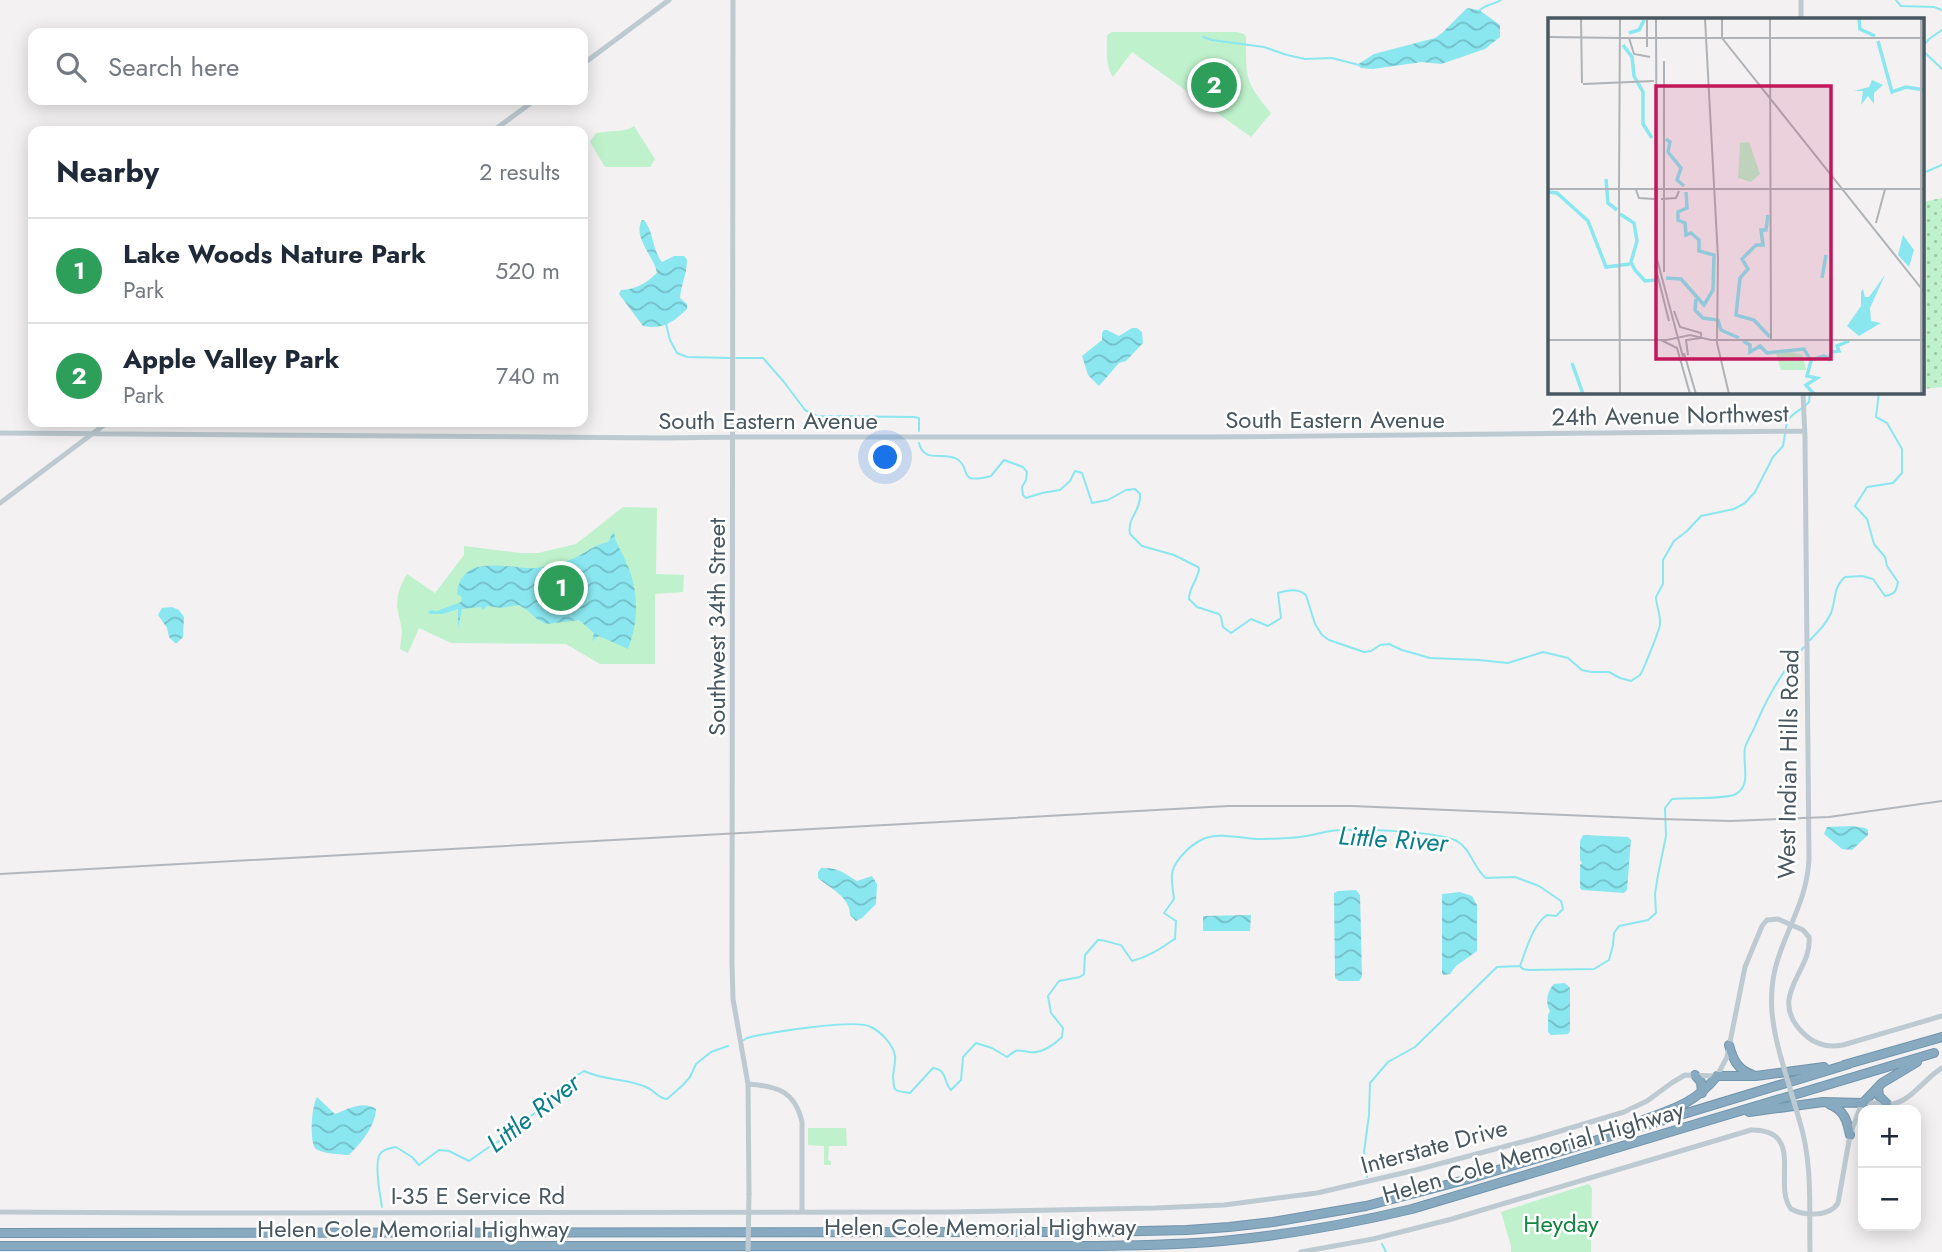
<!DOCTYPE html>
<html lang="en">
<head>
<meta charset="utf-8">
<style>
  :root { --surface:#fff; --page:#f2f2f3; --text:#1f2937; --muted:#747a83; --line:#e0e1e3; --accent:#118bed }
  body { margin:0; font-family:Jost,sans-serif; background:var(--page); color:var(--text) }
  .controls { position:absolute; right:21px; bottom:21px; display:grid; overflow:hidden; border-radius:14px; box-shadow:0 4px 18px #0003 }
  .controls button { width:63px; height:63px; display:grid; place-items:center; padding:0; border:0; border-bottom:2px solid var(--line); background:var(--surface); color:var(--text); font:35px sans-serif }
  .you { position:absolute; left:886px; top:458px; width:24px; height:24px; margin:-18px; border:5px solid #fff; border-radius:50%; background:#1a73e8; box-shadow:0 0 0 10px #1a73e833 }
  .badge { display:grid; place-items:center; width:46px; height:46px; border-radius:50%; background:var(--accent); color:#fff; font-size:23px; font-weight:700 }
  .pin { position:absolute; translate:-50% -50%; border:4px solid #fff; box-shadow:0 2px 7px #0006 }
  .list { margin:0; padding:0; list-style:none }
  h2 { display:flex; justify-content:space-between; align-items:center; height:91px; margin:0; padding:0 28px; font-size:30px }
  h2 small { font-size:23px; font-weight:400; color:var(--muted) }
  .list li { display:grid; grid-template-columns:46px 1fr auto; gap:21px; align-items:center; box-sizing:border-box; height:105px; padding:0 28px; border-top:2px solid var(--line) }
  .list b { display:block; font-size:26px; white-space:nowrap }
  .list p { margin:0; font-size:23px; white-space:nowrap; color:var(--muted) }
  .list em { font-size:23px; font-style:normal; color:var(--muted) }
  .icon { flex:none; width:38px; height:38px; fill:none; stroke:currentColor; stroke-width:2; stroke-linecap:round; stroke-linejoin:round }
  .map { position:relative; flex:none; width:1942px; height:1252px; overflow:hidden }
  .search { position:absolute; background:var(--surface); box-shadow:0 4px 18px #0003; left:28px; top:28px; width:560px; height:77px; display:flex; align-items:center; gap:18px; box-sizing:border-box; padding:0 24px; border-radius:14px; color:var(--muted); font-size:26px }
  .panel { position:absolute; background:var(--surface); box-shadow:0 4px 18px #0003; left:28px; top:126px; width:560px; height:301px; border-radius:14px }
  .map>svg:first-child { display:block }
  .grass { fill:url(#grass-dots) }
  .green { fill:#bff2cc }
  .water { fill:url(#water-waves) }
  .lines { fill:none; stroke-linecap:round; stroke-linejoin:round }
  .stream { stroke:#8ae7f0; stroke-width:2 }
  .highway-casing { stroke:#7295ad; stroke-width:10 }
  .minor { stroke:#becad1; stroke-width:5 }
  .highway { stroke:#87aac1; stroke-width:8 }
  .rail { stroke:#b3b7bc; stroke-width:2 }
  .minor-bridge { stroke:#becad1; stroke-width:5 }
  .labels { text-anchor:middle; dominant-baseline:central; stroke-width:5; stroke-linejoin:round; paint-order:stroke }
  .street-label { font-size:24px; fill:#485760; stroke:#fff }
  .park-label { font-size:24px; fill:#13863f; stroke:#fff }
  .water-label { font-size:26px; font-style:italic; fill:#097f8b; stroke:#fff }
  .inset-river { fill:none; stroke:#8ae7f0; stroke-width:3.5 }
  .inset-road { fill:none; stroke:#afb3b7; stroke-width:2 }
  .view { fill:#c2185b; fill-opacity:0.15; stroke:#c2185b; stroke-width:3.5 }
  .inset-edge { fill:none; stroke:#485760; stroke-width:3.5 }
</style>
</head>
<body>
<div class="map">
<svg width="1942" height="1252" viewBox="0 0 1942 1252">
  <defs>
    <pattern id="grass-dots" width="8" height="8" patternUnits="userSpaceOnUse" patternTransform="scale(1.75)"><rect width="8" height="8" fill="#bff2cc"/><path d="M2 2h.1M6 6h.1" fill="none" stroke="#9dc7a9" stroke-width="1.8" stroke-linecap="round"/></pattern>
    <pattern id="water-waves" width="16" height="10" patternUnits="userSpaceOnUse" patternTransform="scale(1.75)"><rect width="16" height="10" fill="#8ae7f0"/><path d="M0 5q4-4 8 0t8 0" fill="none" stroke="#73bec6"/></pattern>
  </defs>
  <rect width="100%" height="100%" fill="#f3f1f1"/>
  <path class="grass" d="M1942,198V387L1923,389V202Z"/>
  <path class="green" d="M1112,32H1237L1244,34L1246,37C1246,77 1244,81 1271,113L1251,137L1132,52L1113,77C1105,64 1107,50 1107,35Z
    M634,126L655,159L650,167H605L590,142L596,133C608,130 625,133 634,126Z
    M623,507L657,508L656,574L684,575L683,592L655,594V664H600L566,644L451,643L419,628L408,653L400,649L402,631L397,606L398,595L401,585L407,574L435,593L464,555V546L521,553H538L576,544Z
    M808,1128H846L847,1146H829L828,1160L831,1161V1165H824V1146L808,1145Z
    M1588,1184L1590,1185L1592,1189L1591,1252H1511V1246L1501,1212Z"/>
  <path class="water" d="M1467,8L1479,10L1500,25V37L1485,49L1441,64L1422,62L1373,69L1361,68L1357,65L1374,54L1435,38L1442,33Z
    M642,220H644C654,232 652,250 662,262L674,256H684L687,260C687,274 681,285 680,298L687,304V309C674,322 662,330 643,326L619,294L621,290C637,289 645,284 657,273C654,256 632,237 642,220Z
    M1132,328H1137L1142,332L1143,343L1126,361L1119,363L1099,386L1088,375L1082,356L1102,340V333L1104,330H1107L1119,336Z
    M614,531C614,542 622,551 626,562C639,589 639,621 628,649L599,636L592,641L594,633L579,620L546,624L537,619L527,610L519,605L501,608L487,606L483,610L481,607L462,609L458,628V609L443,614H430L428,612L431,610L437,611L461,602L462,597L457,594C461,551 510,570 537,568C546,567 556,565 564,562C580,558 592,545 608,542Z
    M172,607L179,610L184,617L183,637L177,643H175L169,637L167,628L158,615L162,608Z
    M1852,826L1865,828L1868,830V835L1852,850L1842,849L1824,834L1827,827Z
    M1583,835L1628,837L1631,840L1627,890L1624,893L1582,890L1580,888V865L1582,863L1580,860V841Z
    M821,868C838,867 844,873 857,881L872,876L877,884L876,904L862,918L856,921L850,915C850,897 831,889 818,878V872Z
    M1356,890L1360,895L1362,977L1359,981H1339L1335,978L1334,893L1338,891Z
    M1460,892L1472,896L1477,905V951L1456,966L1450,974L1443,975L1442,973V894Z
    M1251,915L1250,931H1203V916Z
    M1565,983L1570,988V1031L1568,1034L1551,1035L1548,1032V1015L1550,1011C1545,1003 1547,991 1554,984Z
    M317,1097L335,1114C348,1109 363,1100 376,1109C375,1127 361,1143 349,1155C342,1155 319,1153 315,1148C309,1139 312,1105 317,1097Z"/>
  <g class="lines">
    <path class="stream" d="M1896,0L1901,6L1934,7L1942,10
      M1479,11C1484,4 1494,5 1501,0
      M1203,37L1212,40L1264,47L1287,55L1305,59L1332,58L1359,65
      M1923,46L1929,39L1942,30
      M1923,51L1942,69
      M1923,173L1942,165
      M666,324L670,340L677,353L687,357L730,358
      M736,358H763L784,382L805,410L817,416L914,417L919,418V431
      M1806,405L1809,402L1810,392
      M1786,428C1787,417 1794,414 1802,408
      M919,443C924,464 943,451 957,459C973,469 955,485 991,476L1004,460L1023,467L1027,472L1026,480L1022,487L1023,495L1026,498L1042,493L1060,490L1070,481L1075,471L1082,473L1092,503L1108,500L1126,490L1135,489L1140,494C1141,512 1127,517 1130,534L1142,546L1174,555L1198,567L1199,569C1197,582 1189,587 1189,599L1197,607L1219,614L1221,617L1223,627L1231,633L1251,619L1268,626L1281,618L1278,593C1287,590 1298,588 1306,595L1315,624L1322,635L1329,640L1364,652L1371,651L1380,645L1389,644L1402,650L1430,658L1479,660L1508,663L1543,652L1568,658L1582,670L1591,672H1609L1620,678L1631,681C1633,679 1638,677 1640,675C1643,671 1660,629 1660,624C1661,615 1656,606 1656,597L1663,584V560L1674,541L1687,531L1701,516L1734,509L1745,503L1755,492L1773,457L1783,446L1785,434
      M1810,640C1818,632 1826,624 1831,613C1836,600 1833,587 1845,577L1862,576L1873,579L1885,596C1895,594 1896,592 1898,582L1887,566L1885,557L1874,544L1867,519L1855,506L1867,487L1893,483L1902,473V449L1887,423L1876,417L1879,392
      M742,1041L747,1038C767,1033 856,1018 871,1027C881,1032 893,1044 895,1056C896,1063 893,1070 893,1078C894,1081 893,1086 895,1089C897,1092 907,1092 910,1093L933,1068C948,1070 943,1082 951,1090L961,1080L963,1057L976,1043L992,1048L1007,1057C1018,1048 1017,1050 1029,1052C1041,1054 1054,1045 1062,1037L1063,1028L1051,1013L1048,996L1059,981L1080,977L1084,974L1085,955L1098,940C1104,939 1113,944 1121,945L1132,961C1148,957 1160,949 1173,940L1175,939L1176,921L1164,913L1174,899C1171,876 1168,869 1186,851C1190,847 1197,842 1203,839C1218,832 1240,838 1256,839C1267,839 1277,839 1288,838C1304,838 1315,834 1330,831C1353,828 1438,831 1457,841C1472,850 1473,868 1486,878L1515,877L1539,886L1561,901L1563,909L1556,916L1547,915C1532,926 1527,948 1520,966
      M1367,1177L1364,1152L1369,1115L1370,1083L1388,1062L1415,1047L1497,967L1520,966L1523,969L1529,970L1594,969L1609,960L1613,945L1614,933L1619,926L1648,920L1656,913L1655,894L1658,875L1666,836L1665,808L1672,799C1687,797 1725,800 1736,794C1752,785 1742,763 1745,748C1747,740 1753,732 1756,724C1768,696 1782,670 1804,647
      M382,1207C380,1196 374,1163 380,1154C383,1149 391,1148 396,1147L412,1157L419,1165L439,1150L449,1151L469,1161L492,1145L512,1134L529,1117L540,1110L571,1079L584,1071C604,1081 629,1078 648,1088C656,1092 658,1098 667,1099L683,1085L690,1077L696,1064L711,1052L728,1046
      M1382,1244L1386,1252"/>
    <g class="highway-casing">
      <path id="highway" d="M1729,1045C1733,1060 1738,1070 1753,1075
        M1844,1065L1942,1037
        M1695,1075L1701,1082L1702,1093
        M1878,1087L1879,1096L1887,1104
        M1829,1104C1844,1110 1847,1120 1850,1135
        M1749,1112L1823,1102L1863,1103L1882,1083L1917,1062
        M1626,1127C1662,1111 1691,1109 1717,1076H1756L1824,1067
        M0,1233L1097,1232L1187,1230L1229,1227L1273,1222L1366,1206L1465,1180L1849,1064
        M0,1246H1098C1143,1245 1188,1245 1232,1240C1293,1234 1353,1223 1412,1209L1934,1053"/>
    </g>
    <path class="minor" d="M733,0L732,964L733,999L748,1084L749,1194
      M1801,0V19
      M583,64L669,0
      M493,131L535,100
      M0,433L665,438L733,437H1215L1804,431
      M0,503L108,422
      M1781,1058C1772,1026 1767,995 1777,962C1788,925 1807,900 1809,859L1805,438L1803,392
      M748,1084C777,1086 795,1091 802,1122V1212
      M1799,1119C1813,1163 1809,1207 1810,1252
      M0,1212L184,1213L949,1212L1155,1208L1224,1205L1317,1193L1416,1170L1537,1138L1624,1112L1647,1101L1673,1082L1685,1075L1717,1076L1727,1057L1745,967L1762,926L1767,920L1778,919L1803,930L1809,937C1813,971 1766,996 1803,1033C1814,1044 1828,1048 1843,1045L1942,1016
      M1301,1252L1373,1239L1452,1219L1751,1130C1806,1129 1772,1185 1791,1209C1804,1216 1830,1217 1838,1203L1850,1135L1861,1105L1863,1103C1873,1102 1882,1105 1892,1104C1910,1102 1926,1077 1942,1068"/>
    <use href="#highway" class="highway"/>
    <path class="rail" d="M0,874L1228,806H1352L1660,819L1731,821L1829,817L1942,801"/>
    <path class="minor-bridge" d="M1781,1058L1799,1119
      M748,1252L749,1194"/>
  </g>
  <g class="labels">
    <g class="street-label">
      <text transform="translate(1670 415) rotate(-1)">24th Avenue Northwest</text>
      <text x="1335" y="419">South Eastern Avenue</text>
      <text x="768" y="420">South Eastern Avenue</text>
      <text transform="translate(716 627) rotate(-90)">Southwest 34th Street</text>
      <text transform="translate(1788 764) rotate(-89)">West Indian Hills Road</text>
      <text transform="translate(1434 1146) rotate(-15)">Interstate Drive</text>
      <text transform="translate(1533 1152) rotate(-16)">Helen Cole Memorial Highway</text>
      <text x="478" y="1195">I-35 E Service Rd</text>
      <text x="980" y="1226">Helen Cole Memorial Highway</text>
      <text x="413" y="1228">Helen Cole Memorial Highway</text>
    </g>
    <g class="park-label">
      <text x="1561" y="1223">Heyday</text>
    </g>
    <g class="water-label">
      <text transform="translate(1393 839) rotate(4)">Little River</text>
      <text transform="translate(533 1113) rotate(-38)">Little River</text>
    </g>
  </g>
  <g transform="translate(1548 18)">
    <rect width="376" height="376" fill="#f3f1f1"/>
    <path d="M243,334L255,337L258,352H233L228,335Z" fill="#bff2cc"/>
    <path d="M201,124L212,156L203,164L190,160L192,125Z" fill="#bff2cc"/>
    <path d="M324,62L335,67L326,75V86L320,78L313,87L315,73H306L321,69ZM355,217L366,232L361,249L350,237ZM337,257L322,290L323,303L333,305L311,318L299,308L313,288V274L315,271L317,279H321Z" fill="#8ae7f0"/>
    <path class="inset-river" d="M311,1L312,11L327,18M81,15L91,12L96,2M330,23L344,74L358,69L377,72M75,27L84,39L86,58L95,74V106L104,120M118,121L122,124L120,134L133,150L129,162L136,168M58,161L60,185L69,192M0,174L9,175L40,203L58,249L82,246M72,196L86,205L89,223L83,244L87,252L97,263L109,262M220,197L218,212H213L215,227H208L194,241L200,251L192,260L188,297L206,302L222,319M118,260L133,261L156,287L165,272L166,237L151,233V222L143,215L138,217L137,205L130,202V194L139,190L138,174M274,260L278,237M148,281L147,292L155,300L170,302L173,312L191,320M195,323L202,327V334L212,328L219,335L256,331L263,343L259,358L269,360L258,367L266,376M263,342L276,338L281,341L283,334L291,333L289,328L301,323M24,345L35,376"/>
    <path class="inset-road" d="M33,1L34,65M108,1L109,241L135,339M157,1L170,240L169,325L181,376M174,1V20L377,275M373,1V376M0,19L72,20M72,20H222V1M81,20L86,36L102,39M99,29V2M116,43V254M35,66L106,63M0,171H377M71,171L72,376M71,171L72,1M88,172L91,180L106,181M113,181L128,180L131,173M328,205L337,171M107,247L121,303M126,293L132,309L153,315V320M223,321L222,20H377M0,322H119L142,317L163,322H377M113,322L129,330L142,376M136,335L148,376M140,337L138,322L153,320"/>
    <path class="view" d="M108,68H283V341H108Z"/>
    <rect width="376" height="376" class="inset-edge"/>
  </g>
</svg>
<div class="controls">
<button>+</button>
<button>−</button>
</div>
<div class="you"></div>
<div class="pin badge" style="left:561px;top:588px;background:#2e9e5b">1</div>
<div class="pin badge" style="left:1214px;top:85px;background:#2e9e5b">2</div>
<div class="search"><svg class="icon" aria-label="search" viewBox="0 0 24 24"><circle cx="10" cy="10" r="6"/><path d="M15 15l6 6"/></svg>Search here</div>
<section class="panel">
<h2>Nearby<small>2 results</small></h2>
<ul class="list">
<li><span class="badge" style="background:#2e9e5b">1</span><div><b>Lake Woods Nature Park</b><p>Park</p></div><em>520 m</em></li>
<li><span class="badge" style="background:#2e9e5b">2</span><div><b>Apple Valley Park</b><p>Park</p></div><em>740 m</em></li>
</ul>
</section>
</div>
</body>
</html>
